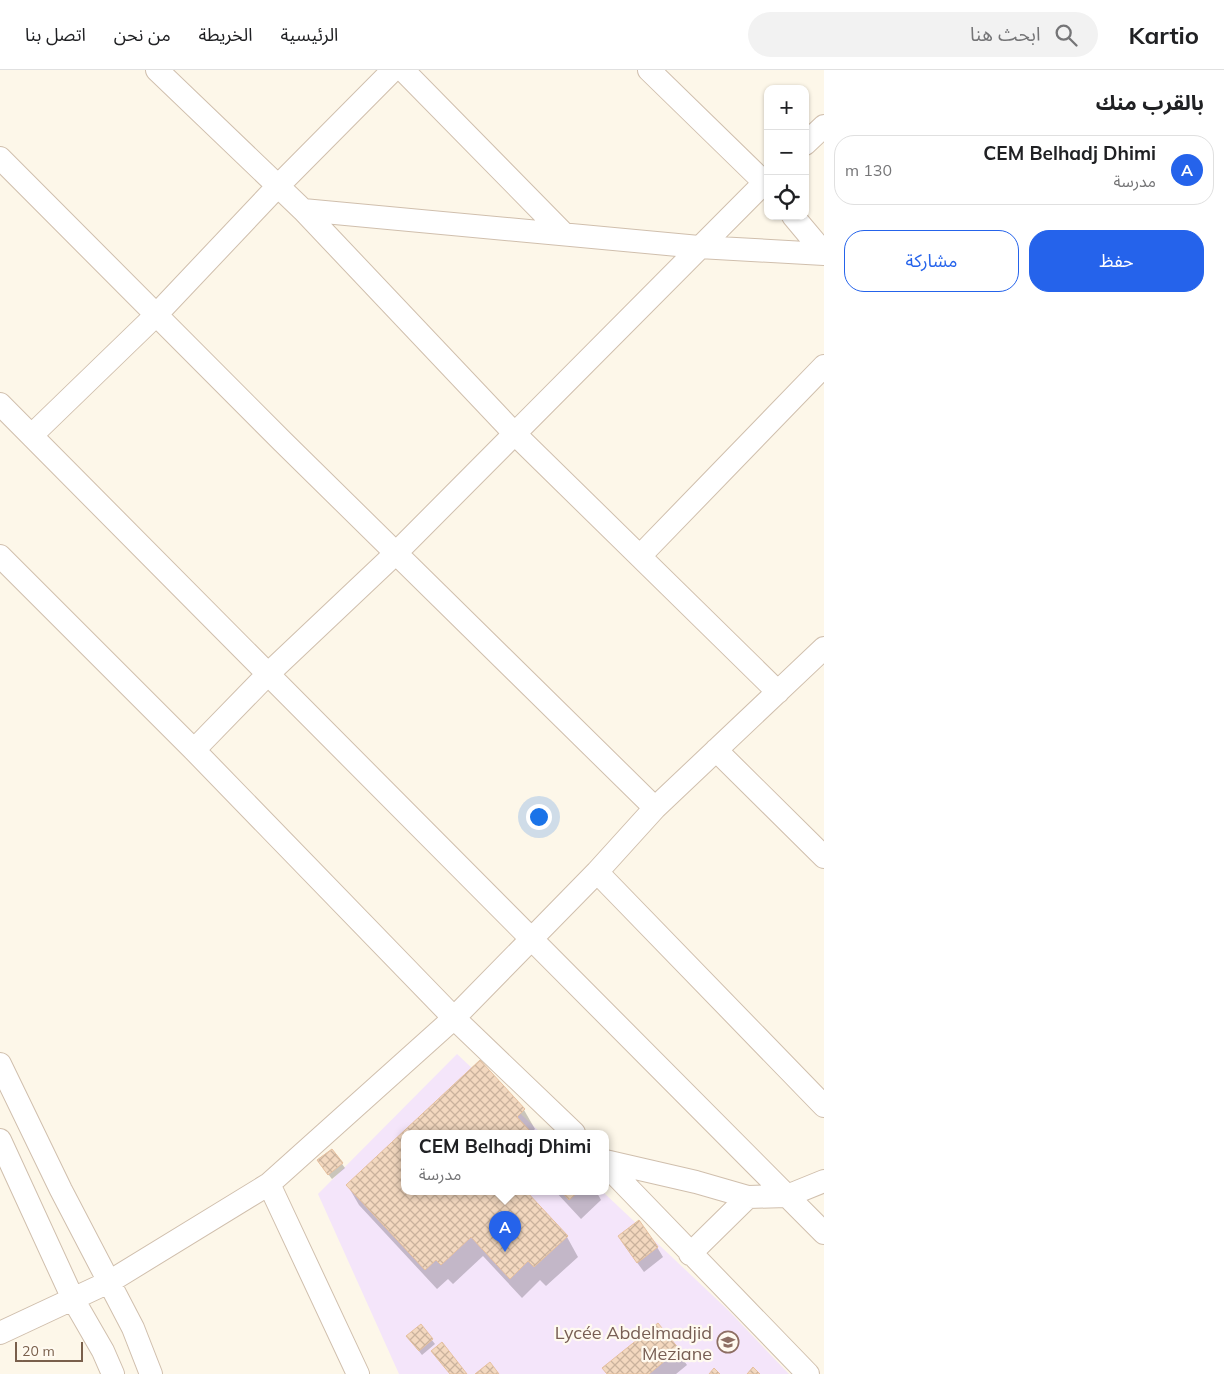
<!DOCTYPE html>
<html lang="ar">
<head>
<meta charset="utf-8">
<style>
  :root { --surface:#fff; --page:#f2f2f2; --text:#202124; --muted:#757577; --line:#e0e0e0; --accent:#2563eb }
  body { margin:0; font-family:Mulish,"Noto Sans Arabic",sans-serif; background:var(--page); color:var(--text); direction:rtl }
  .controls { position:absolute; right:15px; top:15px; display:grid; overflow:hidden; border-radius:10px; box-shadow:0 1px 4px #0004 }
  .controls button { width:45px; height:45px; display:grid; place-items:center; padding:0; border:0; border-bottom:1px solid var(--line); background:var(--surface); color:var(--text); font:25px sans-serif }
  .scale { position:absolute; left:15px; bottom:12px; width:68px; box-sizing:border-box; padding-left:5px; border:2px solid #795f4b; border-top:0; font-size:14px; line-height:18px; white-space:nowrap; color:#795f4b; -webkit-text-stroke:4px #fffaf0; paint-order:stroke }
  .you { position:absolute; left:538px; top:746px; width:18px; height:18px; margin:-12px; border:4px solid #fff; border-radius:50%; background:#1a73e8; box-shadow:0 0 0 8px #1a73e833 }
  .badge { display:grid; place-items:center; width:32px; height:32px; border-radius:50%; background:var(--accent); color:#fff; font-size:16px; font-weight:700 }
  .pin { position:absolute; translate:-50% -41px; filter:drop-shadow(0 1px 2px #0008) }
  .pin::after { content:''; position:absolute; top:26px; width:18px; height:15px; background:inherit; clip-path:polygon(0 0,100% 0,50% 100%) }
  .popup { position:absolute; left:401px; top:1060px; width:208px; height:65px; box-sizing:border-box; display:grid; place-content:center; border-radius:10px; background:var(--surface); filter:drop-shadow(0 1px 4px #0005); font-size:16px; white-space:nowrap; color:var(--muted) }
  .popup b { font-size:19px; color:var(--text) }
  .popup::after { content:''; position:absolute; left:50%; top:100%; margin-left:-10px; border:10px solid transparent; border-top-color:var(--surface) }
  .list { margin:0; padding:0; list-style:none }
  h2 { display:flex; justify-content:space-between; align-items:center; height:65px; margin:0; padding:0 20px; font-size:21px }
  h2 small { font-size:16px; font-weight:400; color:var(--muted) }
  .list li { display:grid; grid-template-columns:32px 1fr auto; gap:15px; align-items:center; box-sizing:border-box; height:70px; margin:0 10px 10px; padding:0 10px; border:1px solid var(--line); border-radius:20px }
  .list b { display:block; font-size:19px; white-space:nowrap }
  .list p { margin:0; font-size:16px; white-space:nowrap; color:var(--muted) }
  .list em { font-size:16px; font-style:normal; color:var(--muted) }
  .actions { display:flex; gap:10px; padding:15px 20px }
  .actions a { flex:1; padding:11px 0; border:1px solid var(--accent); border-radius:20px; text-align:center; font-size:18px; color:var(--accent) }
  .actions .main { background:var(--accent); color:#fff }
  .icon { flex:none; width:28px; height:28px; fill:none; stroke:currentColor; stroke-width:2; stroke-linecap:round; stroke-linejoin:round }
  .map { position:relative; flex:none; width:824px; height:1304px; overflow:hidden; direction:ltr }
  header { display:flex; align-items:center; gap:30px; box-sizing:border-box; height:70px; padding:0 25px; background:var(--surface); border-bottom:1px solid var(--line) }
  header strong { font-size:24px }
  nav { display:flex; gap:28px; margin-inline-start:auto; font-size:18px }
  .search { width:350px; height:45px; background:var(--page); display:flex; align-items:center; gap:12px; box-sizing:border-box; padding:0 18px; border-radius:28px; color:var(--muted); font-size:19px }
  main { display:flex }
  aside { flex:1; background:var(--surface) }
  .map>svg:first-child { display:block }
  .education { fill:#f4e5fa }
  .shadow { fill:#0003 }
  .building { fill:url(#building-cross-hatch); stroke:#e6c09f }
  .lines { fill:none; stroke-linecap:round; stroke-linejoin:round }
  .minor-casing { stroke:#d0bfad; stroke-width:24 }
  .minor { stroke:#fff; stroke-width:22 }
  .labels { text-anchor:middle; dominant-baseline:central; stroke-width:4.5; stroke-linejoin:round; paint-order:stroke }
  .education-label { font-size:18px; fill:#785e54; stroke:#fffaf0; text-anchor:end }
</style>
</head>
<body>
<header>
<strong>Kartio</strong>
<div class="search"><svg class="icon" aria-label="search" viewBox="0 0 24 24"><circle cx="10" cy="10" r="6"/><path d="M15 15l6 6"/></svg>ابحث هنا</div>
<nav><a>الرئيسية</a><a>الخريطة</a><a>من نحن</a><a>اتصل بنا</a></nav>
</header>
<main>
<aside>
<h2>بالقرب منك<small></small></h2>
<ul class="list">
<li><span class="badge">A</span><div><b>CEM Belhadj Dhimi</b><p>مدرسة</p></div><em>130 m</em></li>
</ul>
<div class="actions"><a class="main">حفظ</a><a>مشاركة</a></div>
</aside>
<div class="map">
<svg width="824" height="1304" viewBox="0 0 824 1304">
  <defs>
    <pattern id="building-cross-hatch" width="8" height="8" patternUnits="userSpaceOnUse" patternTransform="scale(1.25)"><rect width="8" height="8" fill="#f3d8bf"/><path d="M0 0l8 8M0 8l8-8" fill="none" stroke="#cab29d"/></pattern>
  </defs>
  <rect width="100%" height="100%" fill="#fdf7e9"/>
  <path class="education" d="M457,984L541,1063H405V1121H602L728,1240L789,1304H399L318,1124Z"/>
  <path class="shadow" d="M480,992L524,1040L535,1059L531,1063H405V1121H524L567,1167L578,1187L546,1216L540,1210L522,1228L483,1186L453,1214L448,1209L437,1219L359,1135L348,1116Z
    M332,1080L345,1098L332,1109L321,1095Z
    M555,1121H596L601,1130L581,1149Z
    M625,1176L657,1177L663,1187L644,1202Z
    M658,1255L687,1295L676,1304H607L603,1298Z
    M421,1256L435,1274L422,1285L411,1271Z"/>
  <path class="building" d="M480,990L525,1039L517,1047L532,1063H405V1121H526L568,1166L534,1197L528,1191L510,1209L471,1167L441,1195L436,1190L425,1200L346,1115Z
    M332,1079L343,1093L328,1105L317,1090Z
    M561,1121H579L569,1130Z
    M639,1150L658,1177L637,1193L618,1166Z
    M658,1253L679,1279L649,1304H607L602,1298Z
    M421,1254L433,1269L419,1281L406,1266Z
    M442,1272L467,1304H450L431,1281Z
    M490,1292L499,1304H475Z
    M753,1297L760,1304H747Z
    M714,1298L720,1304H709Z"/>
  <g class="lines">
    <g class="minor-casing">
      <path id="minor" d="M157,0L303,140L514,363L778,622
        M403,0L564,164
        M649,0L768,116
        M805,74L824,56
        M0,88L283,372L655,738
        M768,109L396,483L268,604L824,1163
        M303,140L699,177L824,184
        M793,146L824,183
        M0,334L268,604L194,680
        M32,365L156,245L277,117L393,0
        M0,486L194,680L454,948L574,1063
        M640,486L824,296
        M716,680L824,787
        M597,802L824,1036
        M0,994L61,1120L133,1258L151,1304
        M0,1070L73,1229L103,1281L113,1304
        M605,1091L696,1112L748,1127L787,1126L824,1111
        M605,1094L808,1304
        M269,1114L358,1304
        M690,1184L748,1127
        M0,1263L109,1212L269,1114L454,948L597,802L655,738L824,578"/>
    </g>
    <use href="#minor" class="minor"/>
  </g>
  <defs>
    <g id="school-ring" transform="scale(1.125)"><circle r="9.5" fill="#fffaf0" stroke="#8d6e63" stroke-width="1.5"/><path d="M0-5L7-2L0 1L-7-2ZM-4 1L0 2.5L4 1V4Q0 6-4 4Z" fill="#8d6e63"/></g>
  </defs>
  <g fill-rule="evenodd">
    <use href="#school-ring" x="728" y="1272"/>
  </g>
  <g class="labels">
    <g class="education-label">
      <text x="712" y="1262">Lycée Abdelmadjid<tspan x="712" dy="21">Meziane</tspan></text>
    </g>
  </g>
</svg>
<div class="controls">
<button>+</button>
<button>−</button>
<button><svg class="icon" aria-label="locate" viewBox="0 0 24 24"><circle cx="12" cy="12" r="6"/><path d="M12 2v4M12 18v4M2 12h4M18 12h4"/></svg></button>
</div>
<div class="scale">20 m</div>
<div class="you"></div>
<div class="pin badge" style="left:505px;top:1182px">A</div>
<div class="popup"><b>CEM Belhadj Dhimi</b>مدرسة</div>
</div>
</main>
</body>
</html>
